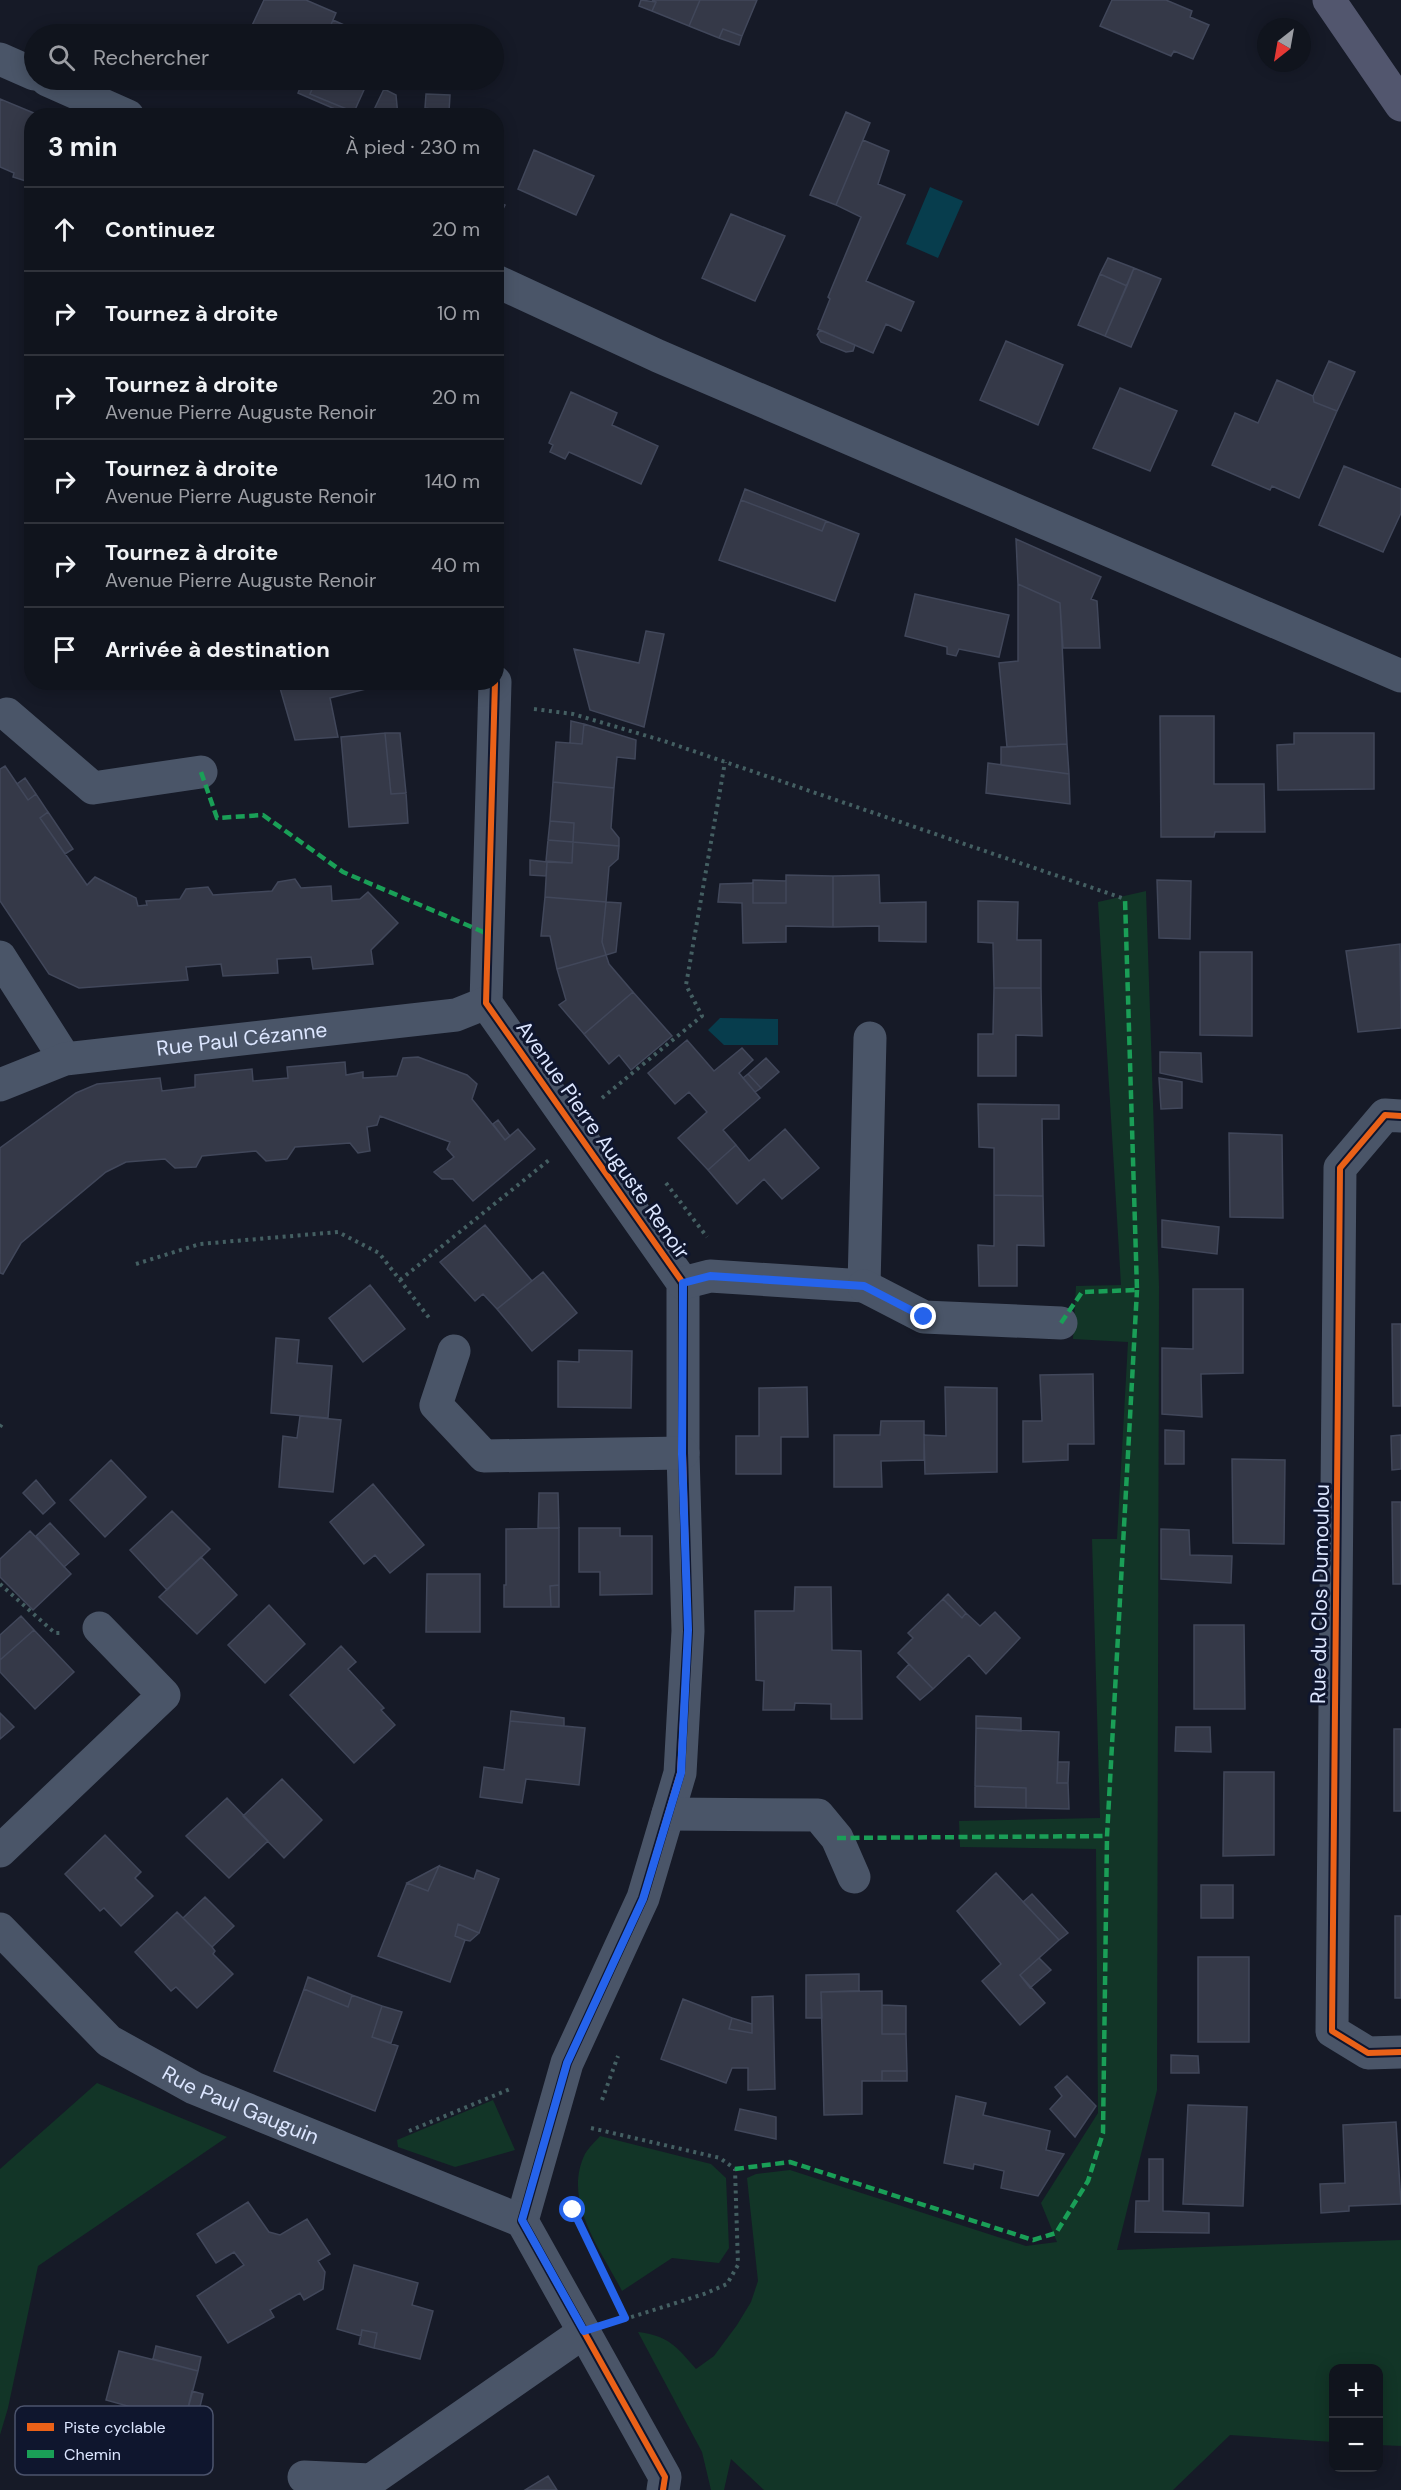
<!DOCTYPE html>
<html lang="fr">
<head>
<meta charset="utf-8">
<style>
  :root { --surface:#10141d; --page:#191d26; --text:#f1f3f6; --muted:#9c9ea4; --line:#30333b }
  body { margin:0; font-family:"DM Sans",sans-serif; background:var(--page); color:var(--text) }
  .controls { position:absolute; right:18px; bottom:18px; display:grid; overflow:hidden; border-radius:12px; box-shadow:0 3px 15px #0003 }
  .controls button { width:54px; height:54px; display:grid; place-items:center; padding:0; border:0; border-bottom:2px solid var(--line); background:var(--surface); color:var(--text); font:30px sans-serif }
  .compass { position:absolute; left:1257px; top:18px; width:54px; height:54px; border-radius:50%; background:var(--surface); box-shadow:0 3px 15px #0003; rotate:211deg }
  .stop { position:absolute; width:18px; height:18px; margin:-14px; border:4px solid #2563eb; border-radius:50%; background:#fff }
  .stop.end { background:#2563eb; border-color:#fff; box-shadow:0 2px 6px #0008 }
  .list { margin:0; padding:0; list-style:none }
  h2 { display:flex; justify-content:space-between; align-items:center; height:78px; margin:0; padding:0 24px; font-size:26px }
  h2 small { font-size:20px; font-weight:400; color:var(--muted) }
  .list li { display:grid; grid-template-columns:39px 1fr auto; gap:18px; align-items:center; box-sizing:border-box; height:84px; padding:0 24px; border-top:2px solid var(--line) }
  .list b { display:block; font-size:22px; white-space:nowrap }
  .list p { margin:0; font-size:20px; white-space:nowrap; color:var(--muted) }
  .list em { font-size:20px; font-style:normal; color:var(--muted) }
  .icon { flex:none; width:33px; height:33px; fill:none; stroke:currentColor; stroke-width:2; stroke-linecap:round; stroke-linejoin:round }
  .map { position:relative; flex:none; width:1401px; height:2490px; overflow:hidden }
  .search { position:absolute; background:var(--surface); box-shadow:0 3px 15px #0003; left:24px; top:24px; width:480px; height:66px; display:flex; align-items:center; gap:15px; box-sizing:border-box; padding:0 21px; border-radius:33px; color:var(--muted); font-size:22px }
  .panel { position:absolute; background:var(--surface); box-shadow:0 3px 15px #0003; left:24px; top:108px; width:480px; height:582px; border-radius:24px }
  .map>svg:first-child { display:block }
  .green { fill:#123527 }
  .water { fill:#073d4d }
  .building { fill:#353948; stroke:#41475a; stroke-width:1.5 }
  .lines { fill:none; stroke-linecap:round; stroke-linejoin:round }
  .path { stroke:#445f62; stroke-width:4; stroke-dasharray:3 4.5; stroke-linecap:butt }
  .minor { stroke:#4a5568; stroke-width:33 }
  .primary { stroke:#52566e; stroke-width:33 }
  .quiet { stroke:#1a9f57; stroke-width:4.5; stroke-dasharray:9 4.5; stroke-linecap:butt }
  .cycleway-casing { stroke:#0f162e; stroke-width:10 }
  .cycleway { stroke:#ea6118; stroke-width:6 }
  .route { stroke:#2563eb; stroke-width:8 }
  .labels { text-anchor:middle; dominant-baseline:central; stroke-width:6; stroke-linejoin:round; paint-order:stroke }
  .street-label { font-size:21px; fill:#dce6ff; stroke:#0f162e }
  .key { fill:#0f162e; stroke:#4c546d; stroke-width:1.5 }
  .key-label { font-size:16px; fill:#dce6ff }
</style>
</head>
<body>
<div class="map">
<svg width="1401" height="2490" viewBox="0 0 1401 2490">
  <rect width="100%" height="100%" fill="#161a27"/>
  <path class="green" d="M1146,891L1159,1286L1157,2090L1117,2250L1401,2240V2446L1379,2445L1378,2368H1334L1333,2442L1230,2435L1173,2490H764L731,2459L724,2490H711L702,2452L638,2332C669,2336 676,2346 696,2369L714,2356L737,2325L751,2302L758,2281L747,2178L756,2174L790,2170L1026,2246L1057,2242L1041,2203L1098,2113L1096,1849L960,1847L959,1821L1100,1818L1092,1539H1117L1128,1342L1073,1339L1076,1286L1121,1285L1098,902Z
    M97,2083L227,2137L38,2266L8,2408L0,2435V2169Z
    M493,2100L515,2150L455,2167L398,2147L397,2140Z
    M600,2136L711,2164L726,2178L729,2248L719,2263L672,2258L622,2291C601,2250 562,2201 585,2154C589,2147 596,2141 600,2136Z"/>
  <path class="water" d="M930,187L963,201L938,258L906,244Z
    M720,1018L778,1019V1045H724L708,1030Z"/>
  <path class="building" d="M264,0H306L336,13L327,34H248Z
    M641,0L656,2L652,11L639,6Z
    M652,0H700L689,26L652,11L656,2Z
    M700,0H757L742,36L723,29L719,38L689,26Z
    M1112,0H1166L1192,11L1190,17L1209,25L1193,59L1174,51L1171,56L1100,26Z
    M333,20L364,34H327Z
    M723,29L742,36L739,45L719,38Z
    M294,80H372L371,83L368,81L354,112L310,94L313,87Z
    M302,83L313,87L310,94L354,112L351,116L298,93Z
    M384,89L396,95L398,116H371Z
    M426,94L450,95L449,112L425,108Z
    M0,99L41,116H32V183L13,177L14,173L0,167Z
    M425,108L449,112V116H424Z
    M846,112L870,123L836,205L810,195Z
    M863,140L889,151L878,184L905,195L866,281L914,302L901,331L886,324L873,353L818,329L830,299L828,297L861,217L836,205Z
    M534,150L594,176L576,215L518,189Z
    M496,201L505,205L496,222Z
    M731,214L785,236L755,301L702,278Z
    M1108,258L1134,268L1127,286L1100,274Z
    M1134,268L1161,279L1131,347L1105,336Z
    M1100,274L1127,286L1105,336L1078,325Z
    M820,330L855,345L853,351L846,352L821,342L817,335Z
    M1006,341L1063,365L1038,425L980,400Z
    M1329,361L1355,372L1337,411L1314,402L1313,396Z
    M1277,380L1313,396L1314,402L1337,411L1299,498L1272,486L1270,490L1212,465L1235,413L1258,423Z
    M1120,388L1177,411L1150,471L1093,448Z
    M571,392L617,413L612,425L658,446L641,484L569,452L565,459L550,452L553,445L549,443Z
    M1344,466L1401,489V513L1383,552L1319,525Z
    M745,489L826,521L822,531L741,500Z
    M741,500L822,531L826,521L859,534L835,601L719,560Z
    M1016,539L1101,577L1091,599L1097,601L1100,648H1063L1060,603L1018,584Z
    M1018,584L1060,603L1067,744L1007,747L999,663L1018,661Z
    M915,594L1009,615L999,657L959,649L956,656L947,654V647L905,636Z
    M646,631L664,634L644,727L590,710L574,649L639,663Z
    M303,682H373L374,687L330,698L338,737L295,740L280,688Z
    M1160,716H1214V784H1264L1265,832H1215L1214,837H1161Z
    M571,721L584,724L582,744L570,743Z
    M584,724L636,740L635,759L617,757L614,788L553,782L556,742L582,744Z
    M385,733H400L406,793L391,794Z
    M385,733L391,794L406,793L408,823L349,827L341,737Z
    M1294,733H1374V789L1278,790L1277,745L1294,744Z
    M1067,744L1069,774L1001,765V747Z
    M988,763L1069,774L1070,804L986,793Z
    M5,766L28,800L36,794L48,812L40,818L87,885L95,877L136,898L138,906L147,905L146,901L180,899L186,889L208,887L213,895L272,891L278,882L295,879L301,888L331,886L332,901L360,899L368,892L398,923L371,950L373,964L313,969L311,957L277,959L278,973L223,976L221,964L186,967L188,980L79,988L49,974L0,901V769Z
    M25,778L36,794L28,800L17,784Z
    M553,782L614,788L611,828L619,838V846L573,842L574,823L550,821Z
    M48,812L73,849L65,854L40,818Z
    M550,821L574,823L573,842L548,840Z
    M548,840L573,842L572,863L546,861Z
    M573,842L619,846L618,859L609,867L606,902L545,897L547,862L572,863Z
    M530,860L547,862L546,876L530,875Z
    M786,875L833,876V927L786,926V942L743,943L742,903L718,902L720,884L753,883V903H786Z
    M879,875L880,903L926,902V942L879,941V926L833,927V876Z
    M753,880L786,881V903H753Z
    M1157,880L1191,881L1190,939L1159,938Z
    M545,897L606,902L602,942L606,955L557,969L550,936H541Z
    M978,901L1018,902L1017,940H1041V988H994L993,943L978,942Z
    M606,902L621,903L616,952L606,955L602,942Z
    M1400,944L1401,1028L1358,1032L1346,951Z
    M1200,952H1252V1036L1200,1035Z
    M606,955L609,964L633,992L584,1034L559,1005L566,1000L557,969Z
    M994,988H1041L1042,1036L1016,1035V1076H978V1034H993Z
    M633,992L672,1036L631,1070L619,1055L609,1064L584,1034Z
    M687,1040L714,1071L742,1048L753,1060L739,1073L760,1098L723,1130L736,1145L708,1170L678,1138L707,1112L689,1092L675,1104L648,1073Z
    M1160,1052L1201,1053L1202,1082L1160,1073Z
    M418,1057L467,1075L477,1084L472,1099L505,1140L518,1129L535,1149L473,1201L453,1179H442L434,1172L454,1157L447,1149L450,1142L380,1116L377,1125L367,1127L370,1151L358,1153L350,1143L295,1147L287,1159L266,1161L256,1151L202,1156L196,1167L175,1168L165,1159L126,1162L106,1172L21,1243L3,1274L0,1273V1148L76,1093L97,1084L160,1078L162,1091L195,1087V1075L252,1069L253,1081L288,1078L287,1067L345,1062L346,1075L363,1072V1078L397,1076L403,1058Z
    M766,1058L779,1072L761,1088L748,1074Z
    M748,1074L761,1088L755,1092L743,1078Z
    M1159,1078L1182,1082V1108L1161,1109Z
    M978,1104L1059,1105V1119H1042L1043,1196L994,1195V1148L979,1147Z
    M498,1120L510,1136L505,1140L493,1124Z
    M785,1129L819,1168L782,1199L764,1179L737,1204L708,1170L736,1145L749,1161Z
    M1229,1133L1282,1135L1283,1218L1230,1217Z
    M994,1195L1043,1196L1044,1246L1017,1245V1286H979L978,1245L994,1246Z
    M1162,1220L1219,1227L1217,1254L1162,1247Z
    M485,1225L532,1281L497,1309L483,1294L475,1301L440,1262Z
    M543,1272L577,1313L532,1351L497,1309Z
    M370,1285L405,1329L363,1362L329,1318Z
    M1193,1289H1243V1373L1201,1374L1202,1417L1162,1414V1348L1193,1349Z
    M1392,1324H1401V1406H1393Z
    M276,1338L299,1340L297,1363L332,1366L328,1418L271,1413Z
    M579,1350L632,1351L631,1408L558,1407V1361L579,1362Z
    M1093,1374L1094,1444H1068V1460L1023,1462V1421H1042L1040,1375Z
    M807,1387L808,1437H781V1474H736V1436H759V1388Z
    M945,1387L997,1388V1472L925,1474L924,1435L946,1436Z
    M300,1416L341,1420L333,1492L279,1487L283,1436L297,1438Z
    M881,1421H924V1460L881,1461L882,1487H834V1435H880Z
    M1165,1430L1184,1431V1464H1165Z
    M1401,1435V1469L1392,1470L1391,1436Z
    M1232,1459L1285,1460L1284,1544L1233,1543Z
    M111,1460L146,1497L105,1537L70,1500Z
    M36,1480L55,1503L43,1514L23,1493Z
    M373,1484L424,1545L390,1573L375,1555L364,1564L330,1522Z
    M539,1493H558L559,1528H538Z
    M1392,1502H1401V1584H1393Z
    M172,1511L210,1549L167,1590L130,1550Z
    M50,1523L79,1554L64,1567L36,1536Z
    M559,1528V1585L550,1586L551,1607H504V1585H506V1529Z
    M579,1528H620V1536H652V1594L600,1595V1572H579Z
    M1161,1529L1189,1530L1190,1555L1232,1556L1231,1583L1161,1579Z
    M30,1531L71,1574L33,1610L0,1577V1559Z
    M201,1557L237,1595L197,1634L159,1597Z
    M427,1574H480V1632H426Z
    M559,1585V1607H551L550,1586Z
    M795,1587H831L832,1650L861,1651L862,1719H831V1704L795,1703L794,1710H763L764,1681L756,1680L755,1611H794Z
    M948,1594L966,1613L962,1618L943,1599Z
    M943,1599L962,1618L966,1613L980,1626L995,1612L1020,1638L986,1674L969,1655L933,1689L898,1653L913,1638L908,1633Z
    M269,1605L305,1644L265,1683L228,1645Z
    M21,1616L34,1630L0,1660V1635Z
    M1194,1625H1244L1245,1709H1194Z
    M34,1630L74,1672L35,1709L0,1672V1660Z
    M341,1646L356,1662L348,1669L384,1708L381,1710L395,1725L354,1763L290,1695Z
    M909,1664L933,1689L920,1700L897,1677Z
    M511,1711L564,1718V1726L510,1721Z
    M0,1713L14,1727L0,1739Z
    M976,1716L1021,1718V1731L976,1728Z
    M510,1721L585,1728L579,1785L526,1779L522,1803L480,1797L484,1767L504,1770Z
    M1176,1727H1210L1211,1752L1175,1751Z
    M976,1728L1059,1732L1057,1783H1068L1069,1809L1026,1808V1788L975,1786Z
    M1394,1729H1401V1811H1394Z
    M1058,1762H1069L1068,1783H1057Z
    M1224,1772H1274V1855L1223,1856Z
    M282,1779L322,1820L284,1858L243,1816Z
    M975,1786L1026,1788V1808L975,1807Z
    M227,1798L268,1841L229,1878L186,1836Z
    M105,1835L141,1872L135,1878L153,1896L121,1926L104,1908L100,1911L65,1874Z
    M439,1866L474,1879L477,1870L499,1879L479,1933L458,1924L455,1936L465,1940L450,1982L378,1956L407,1883L428,1891Z
    M439,1866L428,1891L407,1883Z
    M996,1873L1059,1940L1020,1975L1045,2003L1020,2025L982,1981L1001,1964L957,1911Z
    M1201,1885H1233V1918H1201Z
    M1032,1894L1068,1933L1059,1940L1023,1902Z
    M205,1897L234,1926L212,1947L183,1918Z
    M177,1912L212,1947L215,1951L213,1954L233,1974L197,2008L176,1987L171,1991L135,1952Z
    M1395,1916H1401V1998H1395Z
    M458,1924L479,1933L470,1941L465,1940L455,1936Z
    M1198,1957H1249V2042H1198Z
    M1039,1958L1051,1970L1030,1988L1020,1975Z
    M859,1974V1991L821,1992L822,2018H806V1975Z
    M308,1977L352,1995L348,2007L304,1989Z
    M304,1989L348,2007L352,1995L382,2006L372,2037L398,2046L375,2111L274,2071Z
    M882,1991V2034H906L907,2071H882V2081H862V2114L824,2115L821,1992Z
    M773,1996L775,2089L748,2090V2068H732L726,2083L661,2059L683,1999L732,2018L729,2029L752,2033V1997Z
    M882,2005L906,2006V2034H882Z
    M382,2006L402,2012L391,2043L372,2037Z
    M732,2018L752,2024V2033L729,2029Z
    M1171,2055L1198,2056L1199,2073H1171Z
    M882,2071H907V2081H882Z
    M1067,2076L1096,2106L1075,2137L1050,2109L1062,2096L1055,2087Z
    M956,2096L986,2103L983,2115L1050,2131L1046,2150L1064,2154L1038,2196L1001,2188L1004,2171L974,2164L973,2169L944,2163Z
    M1188,2105L1247,2107L1243,2206L1183,2204Z
    M740,2109L776,2117V2139L735,2130Z
    M1396,2122L1401,2204L1349,2206V2211L1321,2213L1320,2184L1345,2183L1343,2125Z
    M1149,2159H1163V2211L1209,2213V2233L1135,2232L1136,2201H1149Z
    M248,2202L269,2232L280,2235L307,2219L330,2254L318,2261L325,2272L323,2289L304,2300L300,2293L270,2310L274,2317L228,2343L197,2296L244,2265L234,2252L216,2263L197,2234Z
    M354,2265L418,2283L412,2305L433,2311L420,2359L374,2348L377,2333L362,2330L361,2336L337,2329Z
    M362,2330L377,2333L374,2348L359,2344Z
    M156,2346L201,2357L198,2371L153,2359Z
    M119,2351L198,2371L185,2420L196,2423L189,2449L136,2436L142,2410L106,2400Z
    M192,2391L203,2394L196,2423L185,2420Z
    M548,2476L557,2490H525Z"/>
  <g class="lines">
    <path class="path" d="M534,709L573,714L664,741L1125,899
      M602,1098L702,1016L686,985L725,762
      M666,1183L707,1237
      M136,1264L200,1244L338,1232L379,1253L430,1319
      M400,1280L549,1160
      M0,1427L3,1422
      M0,1584L55,1633H61
      M602,2100L618,2056
      M591,2128L720,2158L735,2169L738,2265L727,2284L704,2294L622,2320
      M409,2131L510,2089
      M572,2200L573,2210L619,2305"/>
    <g class="minor">
      <path d="M0,59L34,74"/>
      <path d="M47,80L128,116"/>
      <path d="M496,281L658,356L1401,676"/>
      <path d="M495,682L486,1003L683,1283V1453L688,1631L680,1773L643,1898L567,2063L522,2221L665,2477L663,2490"/>
      <path d="M7,714L93,788L201,772"/>
      <path d="M0,957L65,1059"/>
      <path id="s1" d="M0,1085L65,1059L456,1015L486,1003"/>
      <path d="M1401,1116L1385,1115L1340,1168L1332,2031L1368,2053L1401,2052"/>
      <path d="M683,1283L710,1276L864,1286L870,1038"/>
      <path d="M864,1286L924,1317L1061,1323"/>
      <path d="M454,1351L436,1405L484,1456L683,1453"/>
      <path d="M668,1814L818,1815L837,1838L854,1877"/>
      <path d="M0,1851L164,1695L99,1628"/>
      <path id="s2" d="M0,1929L109,2041L194,2088L522,2221"/>
      <path d="M304,2477L371,2480L584,2332"/>
    </g>
    <path class="primary" d="M1329,0L1401,105"/>
    <path class="quiet" d="M201,772L217,818L263,815L343,872L488,934
      M1061,1323L1082,1292L1137,1290L1125,899
      M837,1838L1107,1836
      M735,2169L790,2162L1033,2240L1056,2233L1088,2181L1103,2133L1107,1836L1137,1290"/>
    <g class="cycleway-casing">
      <path id="cycleway" d="M495,682L486,1003L683,1283V1453L688,1631L680,1773L643,1898L567,2063L522,2221L665,2477L663,2490
        M1401,1116L1385,1115L1340,1168L1332,2031L1368,2053L1401,2052"/>
    </g>
    <use href="#cycleway" class="cycleway"/>
  </g>
  <g class="lines">
    <path class="route" d="M573,2210L625,2318L584,2331L522,2220L567,2063L643,1899L681,1773L688,1630L682,1454L683,1283L710,1276L864,1286L924,1317"/>
  </g>
  <g class="labels">
    <g class="street-label">
      <text stroke="none"><textPath href="#s1" startOffset="248">Rue Paul Cézanne</textPath></text>
      <text transform="translate(603 1140) rotate(55)">Avenue Pierre Auguste Renoir</text>
      <text transform="translate(1320 1594) rotate(-89)">Rue du Clos Dumoulou</text>
      <text stroke="none"><textPath href="#s2" startOffset="303">Rue Paul Gauguin</textPath></text>
    </g>
  </g>
  <rect x="15" y="2406" width="198" height="69" rx="9" class="key"/>
  <rect x="27" y="2423" width="27" height="8" fill="#ea6118"/>
  <rect x="27" y="2450" width="27" height="8" fill="#1a9f57"/>
  <g class="key-label">
    <text x="64" y="2433">Piste cyclable</text>
    <text x="64" y="2460">Chemin</text>
  </g>
</svg>
<div class="controls">
<button>+</button>
<button>−</button>
</div>
<svg class="compass" viewBox="-18 -18 36 36"><path d="M0-13l5 13h-10z" fill="#e53935"/><path d="M0 13l5-13h-10z" fill="#9c9ea4"/></svg>
<div class="stop" style="left:573px;top:2210px"></div>
<div class="stop end" style="left:924px;top:1317px"></div>
<div class="search"><svg class="icon" aria-label="search" viewBox="0 0 24 24"><circle cx="10" cy="10" r="6"/><path d="M15 15l6 6"/></svg>Rechercher</div>
<section class="panel">
<h2>3 min<small>À pied · 230 m</small></h2>
<ul class="list">
<li><svg class="icon" aria-label="ahead" viewBox="0 0 24 24"><path d="M12 20V5M6 11l6-6 6 6"/></svg><div><b>Continuez</b></div><em>20 m</em></li>
<li><svg class="icon" aria-label="right" viewBox="0 0 24 24"><path d="M7 20v-9h11M14 6l5 5-5 5"/></svg><div><b>Tournez à droite</b></div><em>10 m</em></li>
<li><svg class="icon" aria-label="right" viewBox="0 0 24 24"><path d="M7 20v-9h11M14 6l5 5-5 5"/></svg><div><b>Tournez à droite</b><p>Avenue Pierre Auguste Renoir</p></div><em>20 m</em></li>
<li><svg class="icon" aria-label="right" viewBox="0 0 24 24"><path d="M7 20v-9h11M14 6l5 5-5 5"/></svg><div><b>Tournez à droite</b><p>Avenue Pierre Auguste Renoir</p></div><em>140 m</em></li>
<li><svg class="icon" aria-label="right" viewBox="0 0 24 24"><path d="M7 20v-9h11M14 6l5 5-5 5"/></svg><div><b>Tournez à droite</b><p>Avenue Pierre Auguste Renoir</p></div><em>40 m</em></li>
<li><svg class="icon" aria-label="arrive" viewBox="0 0 24 24"><path d="M6 21V4h12l-3 4 3 4H6"/></svg><div><b>Arrivée à destination</b></div></li>
</ul>
</section>
</div>
</body>
</html>
